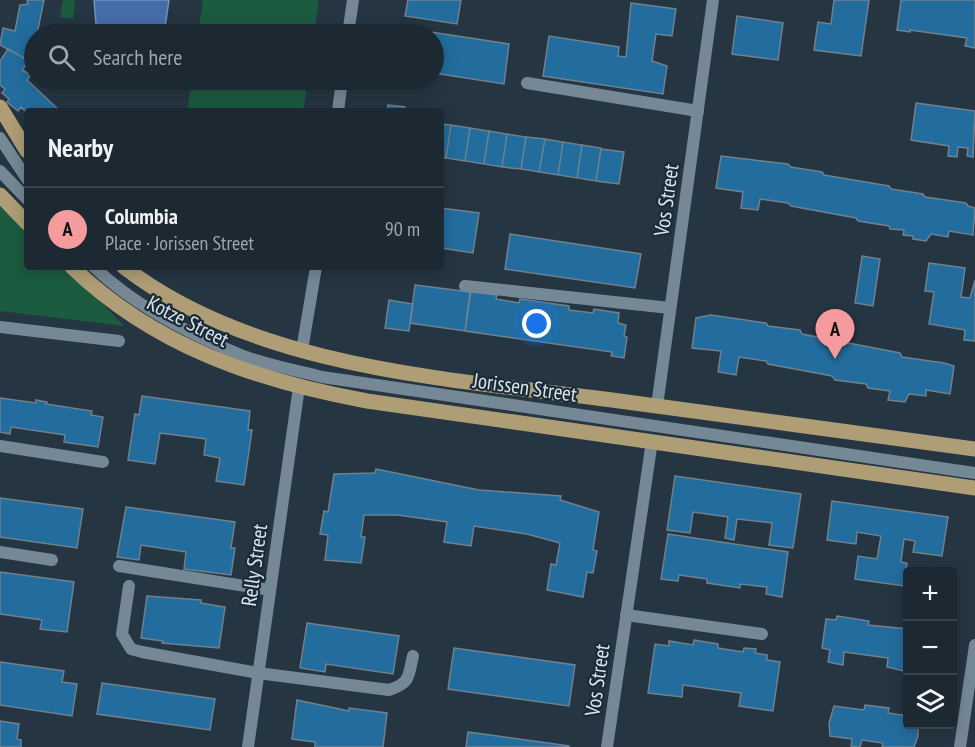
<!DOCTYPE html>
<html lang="en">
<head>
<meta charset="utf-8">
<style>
  :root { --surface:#1c2832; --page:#25303a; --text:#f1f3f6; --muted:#a0a6ac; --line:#3a444d; --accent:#f59b9d }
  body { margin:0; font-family:"PT Sans Narrow",sans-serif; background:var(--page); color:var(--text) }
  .controls { position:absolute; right:18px; bottom:18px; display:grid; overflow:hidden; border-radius:6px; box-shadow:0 3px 15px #0003 }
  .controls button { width:54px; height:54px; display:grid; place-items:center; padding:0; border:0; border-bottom:2px solid var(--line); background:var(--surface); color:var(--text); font:30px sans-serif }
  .you { position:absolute; left:537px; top:324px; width:21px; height:21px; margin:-15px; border:4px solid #fff; border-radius:50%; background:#1a73e8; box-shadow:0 0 0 9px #1a73e833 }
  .badge { display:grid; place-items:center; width:39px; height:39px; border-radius:50%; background:var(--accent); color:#111; font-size:20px; font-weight:700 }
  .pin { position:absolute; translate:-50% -50px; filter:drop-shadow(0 2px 3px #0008) }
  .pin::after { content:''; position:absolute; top:32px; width:21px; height:18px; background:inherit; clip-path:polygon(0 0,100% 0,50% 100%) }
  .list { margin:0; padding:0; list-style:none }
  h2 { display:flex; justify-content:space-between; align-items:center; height:78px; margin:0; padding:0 24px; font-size:26px }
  h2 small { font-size:20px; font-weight:400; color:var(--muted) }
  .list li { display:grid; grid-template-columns:39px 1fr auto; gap:18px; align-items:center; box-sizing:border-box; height:84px; padding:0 24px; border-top:2px solid var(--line) }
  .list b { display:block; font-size:22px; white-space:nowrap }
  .list p { margin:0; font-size:20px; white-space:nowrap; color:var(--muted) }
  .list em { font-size:20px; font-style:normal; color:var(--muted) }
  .icon { flex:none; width:33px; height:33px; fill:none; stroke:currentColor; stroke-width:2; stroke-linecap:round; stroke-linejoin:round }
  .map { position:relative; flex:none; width:975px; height:747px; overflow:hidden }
  .search { position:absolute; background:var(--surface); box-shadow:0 3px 15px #0003; left:24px; top:24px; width:420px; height:66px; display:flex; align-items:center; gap:15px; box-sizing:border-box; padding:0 21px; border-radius:33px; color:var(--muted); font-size:22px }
  .panel { position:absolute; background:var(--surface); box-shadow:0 3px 15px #0003; left:24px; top:108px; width:420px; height:162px; border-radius:6px }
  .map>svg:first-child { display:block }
  .green { fill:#1b5b3f }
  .water { fill:#456ea9; stroke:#7191bd; stroke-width:1.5 }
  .building { fill:#226d9d; stroke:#6e818f; stroke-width:1.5 }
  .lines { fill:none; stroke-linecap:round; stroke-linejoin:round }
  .service { stroke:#758896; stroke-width:12 }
  .minor { stroke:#758896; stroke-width:12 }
  .primary { stroke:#af9d76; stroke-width:15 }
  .labels { text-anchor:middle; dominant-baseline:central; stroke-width:4.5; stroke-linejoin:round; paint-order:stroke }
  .street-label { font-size:21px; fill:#d9e3eb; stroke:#1b2b37 }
</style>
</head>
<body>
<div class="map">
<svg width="975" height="747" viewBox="0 0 975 747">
  <rect width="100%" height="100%" fill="#253542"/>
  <path class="green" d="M63,0H75L73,19L60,17Z
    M203,0H319L314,34H198Z
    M192,80H308L303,111H187Z
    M0,197L27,225V267H67L124,326L0,311Z"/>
  <path class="water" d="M94,0H169L164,34L96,24Z"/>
  <path class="building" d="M27,0H44L37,34H34L33,63L0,45L3,28L15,31L20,5L28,4Z
    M408,0H461L457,24L405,16Z
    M834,0H869L861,56L814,50L818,22L831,24Z
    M901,0H975V48L965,46L967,38L910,30V32L897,30Z
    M631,3L676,9L672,36L656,34L652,61L667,66L663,94L543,76L549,36L619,47L618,56L626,57Z
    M737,16L783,23L778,60L732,54Z
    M391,26L509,44L504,84L434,73V34H389Z
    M8,49L29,61L22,70L31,75L27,80L60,111L27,113L21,107L18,111L7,102L9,99L2,93L5,89L0,85V61Z
    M916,103L975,111L973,157L967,156L968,148L958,147L957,157L948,156L949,146L911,140Z
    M388,105L405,107V111H387Z
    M441,124L451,125L446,158L441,157Z
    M451,125L470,128L465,161L446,158Z
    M470,128L489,131L484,164L465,161Z
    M489,131L507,134L502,167L484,164Z
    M507,134L526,137L521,169L502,167Z
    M526,137L545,139L539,172L521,169Z
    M545,139L563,142L558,175L539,172Z
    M563,142L582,145L577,178L558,175Z
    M582,145L601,148L596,181L577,178Z
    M601,149L624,152L619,184L596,181Z
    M721,156L788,164L791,167L822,172L824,175L889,186L891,189L923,194L925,197L966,203L968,206L975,208L973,235L949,231L948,237L931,234L926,241L913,239V236L903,235L904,230L890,229L889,226L858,221L856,218L791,206L788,203L760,199L758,210L741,208L743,192L716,188Z
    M441,208L479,213L473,253L441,248Z
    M510,234L641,254L635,288L505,269Z
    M862,256L880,259L873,306L855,303Z
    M929,263L965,268L961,297L970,298L975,280V341L964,340L965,330L929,324L934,292L925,291Z
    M415,285L470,292L465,331L410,323Z
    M471,291L497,295L496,299L519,303L520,299L569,306V310L593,313L594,309L619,313L618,323L626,325L624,336L627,337L624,358L611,356L612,352L465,331Z
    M389,300L413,304L409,331L385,328Z
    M711,315L766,323L768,326L800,330L802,334L900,353L902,357L944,363L954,366L950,394L926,390V396L909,394L905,402L888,400L890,391L868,388L866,384L835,380L832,376L768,364L766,361L739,357L736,375L718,372L721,351L692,348L696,318Z
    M142,396L250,411L248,430H252L244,485L216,481L220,458L204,455L206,439L160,433L155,464L128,460L135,414L139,415Z
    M0,398L36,403V400L47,402L46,404L92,411L91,415L103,417L98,447L64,442L65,435L11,427L10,434L0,432Z
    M376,469L479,490L561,496L560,500L599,512L593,550L597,551L593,573L587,572L583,597L547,590L551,564L556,565L560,543L527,534L474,526L471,546L444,542L447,522L398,515H364L361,537H365L361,563L325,560L328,535L320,534L324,511L328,512L334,474L375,473Z
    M675,476L801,494L793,548L769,545L772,523L737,519L734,540L725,538L728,517L693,512L690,533L667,530Z
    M0,498L83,509L77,548L0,537Z
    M832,501L948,517L942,556L913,552L915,541L904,539L901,562L907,563L904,586L855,579L858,556L877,559L881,536L857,532L856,544L827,540Z
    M126,507L235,522L231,548H235L231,575L184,569L186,552L141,545L139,560L117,557Z
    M668,534L788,552L782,597L766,594L767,587L740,584V588L707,583V579L679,575L678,581L661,579Z
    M0,572L74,582L67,632L40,629L42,620L0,614Z
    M147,596L201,600V603L225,607L219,648L162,643L163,641L141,638Z
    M837,616L869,621L868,625L908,629V672L887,667L888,658L844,652L843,665L828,662L830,650L822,648L826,619L836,620Z
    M307,623L399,636L393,674L326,664L325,672L300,668Z
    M694,640L718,644V648L743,652L744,648L756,649L755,653L767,655V660L780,662L773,711L739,706L741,693L683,685L682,697L648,693L655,644L669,646V641L693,645Z
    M454,648L575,665L569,706L448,689Z
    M0,662L64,671L62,682L77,684L72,716L0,705Z
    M102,683L215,699L210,730L97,714Z
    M297,700L349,711V708L387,713L383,747H315V742L292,739Z
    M865,705L889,708L888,713L908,716V724H918V736L914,747H882L883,743L862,740L860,747L851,746L852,739L830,736L829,723L834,706L864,710Z
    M0,721L19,724L17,739L21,740V747H0Z
    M468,732L569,746V747H466Z"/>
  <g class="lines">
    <path class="service" d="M527,83L698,111
      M0,138L27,179
      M0,171L27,199
      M94,267C135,306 189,334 241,355C266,365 295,370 322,377L975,473
      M465,286L670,308
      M0,446L103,462
      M0,552L52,560
      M119,566L270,590
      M129,586L122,634L131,649L142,652L258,673L389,690C411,683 408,676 413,656
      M626,615L762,634"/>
    <path class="minor" d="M348,34L353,0
      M338,111L342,80
      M0,327L119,341
      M302,350L316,267
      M657,406L713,0
      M248,747L299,387
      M607,747L652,441
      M960,747L975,645"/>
    <path class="primary" d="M0,107L27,151
      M0,195L27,223
      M72,267C154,346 257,381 367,401L975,488
      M124,267C256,369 452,379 612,400C733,416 854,433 975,449"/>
  </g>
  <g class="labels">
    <g class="street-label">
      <text transform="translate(666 200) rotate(-82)">Vos Street</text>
      <text transform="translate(188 321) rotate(27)">Kotze Street</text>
      <text transform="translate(525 387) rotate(8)">Jorissen Street</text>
      <text transform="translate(254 565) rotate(-82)">Relly Street</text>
      <text transform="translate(597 680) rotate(-82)">Vos Street</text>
    </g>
  </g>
</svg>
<div class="controls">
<button>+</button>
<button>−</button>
<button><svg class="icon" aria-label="layers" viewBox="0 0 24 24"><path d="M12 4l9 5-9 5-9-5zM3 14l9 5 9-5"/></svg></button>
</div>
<div class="you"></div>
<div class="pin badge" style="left:835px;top:359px">A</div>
<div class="search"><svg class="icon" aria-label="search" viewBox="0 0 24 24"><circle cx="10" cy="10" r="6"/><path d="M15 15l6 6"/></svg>Search here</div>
<section class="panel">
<h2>Nearby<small></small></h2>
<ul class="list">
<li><span class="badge">A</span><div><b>Columbia</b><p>Place · Jorissen Street</p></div><em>90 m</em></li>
</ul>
</section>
</div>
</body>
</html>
